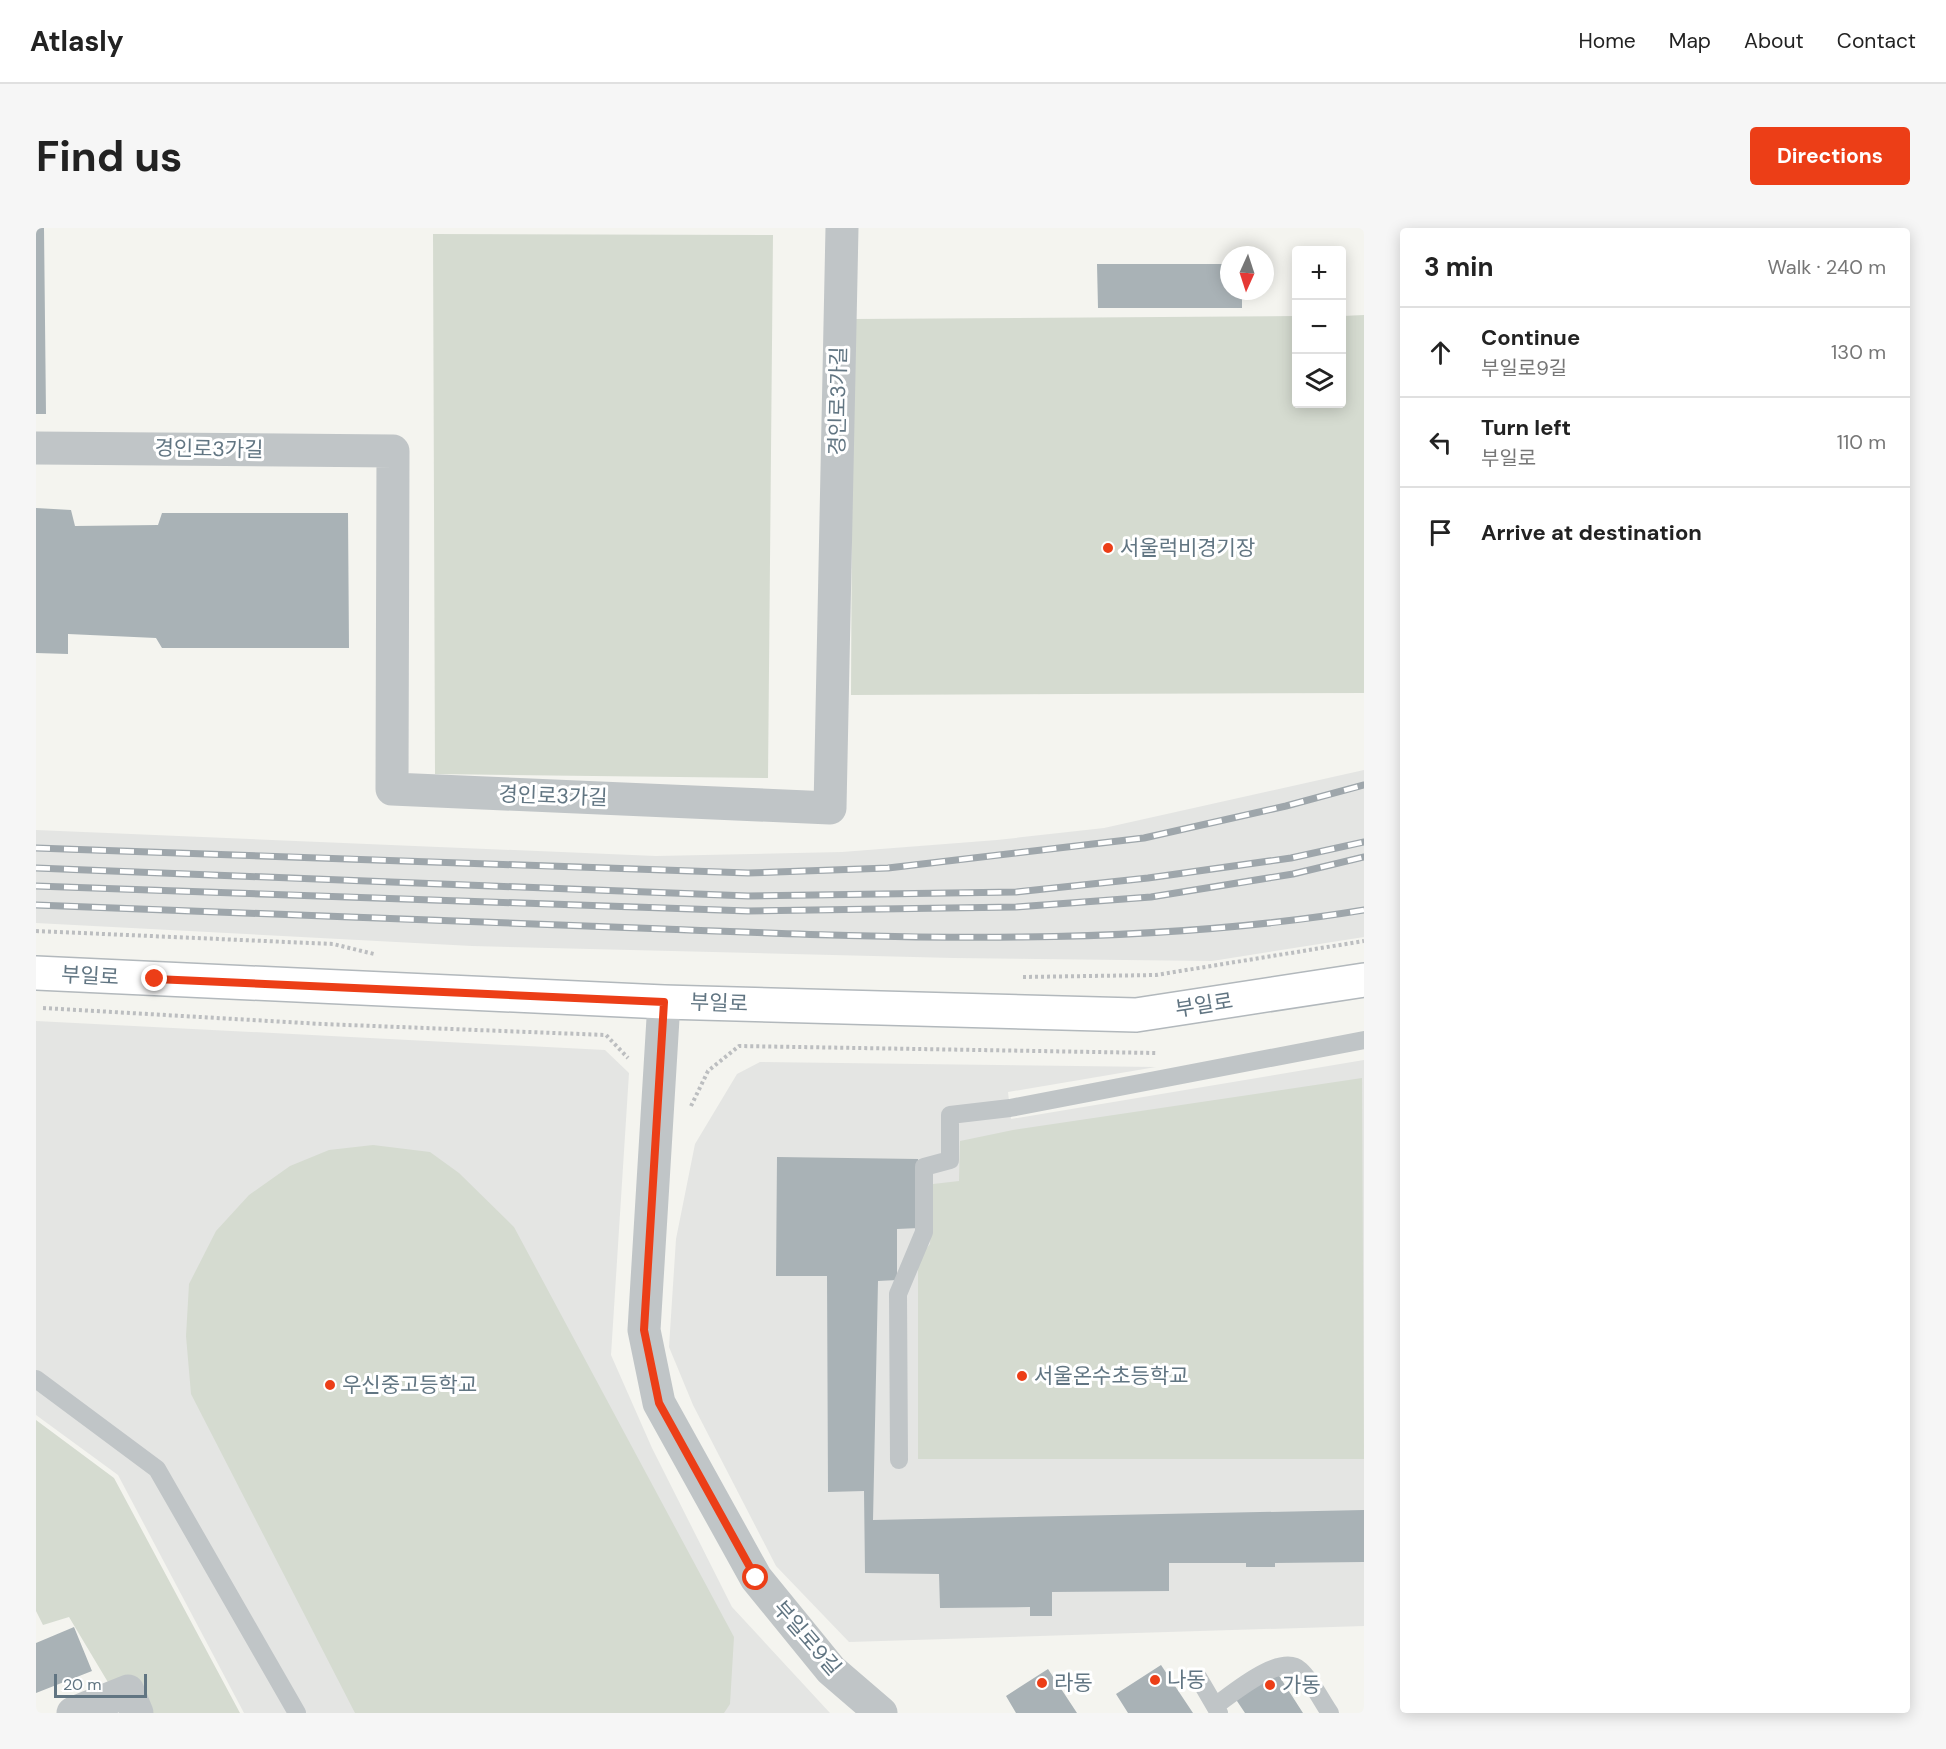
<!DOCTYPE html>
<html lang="en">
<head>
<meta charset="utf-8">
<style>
  :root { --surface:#fff; --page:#f6f6f6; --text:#222; --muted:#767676; --line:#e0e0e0; --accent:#ec3e17 }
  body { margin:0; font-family:"DM Sans","Noto Sans KR",sans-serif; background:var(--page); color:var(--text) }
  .controls { position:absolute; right:18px; top:18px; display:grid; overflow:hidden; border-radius:6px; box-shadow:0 3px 15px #0003 }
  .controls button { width:54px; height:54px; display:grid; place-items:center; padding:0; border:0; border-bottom:2px solid var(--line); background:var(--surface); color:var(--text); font:30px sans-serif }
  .compass { position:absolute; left:1184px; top:18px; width:54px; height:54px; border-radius:50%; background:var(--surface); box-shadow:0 3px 15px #0003; rotate:183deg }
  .scale { position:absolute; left:18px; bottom:15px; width:93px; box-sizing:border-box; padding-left:6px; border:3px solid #617582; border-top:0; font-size:16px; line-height:21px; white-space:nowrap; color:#617582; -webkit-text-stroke:4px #fff; paint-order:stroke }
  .stop { position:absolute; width:18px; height:18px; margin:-14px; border:4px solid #ec3e17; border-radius:50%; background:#fff }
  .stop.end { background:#ec3e17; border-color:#fff; box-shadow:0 2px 6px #0008 }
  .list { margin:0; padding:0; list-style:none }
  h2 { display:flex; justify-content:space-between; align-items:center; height:78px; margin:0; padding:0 24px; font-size:26px }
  h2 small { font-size:20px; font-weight:400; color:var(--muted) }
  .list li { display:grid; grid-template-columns:39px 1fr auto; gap:18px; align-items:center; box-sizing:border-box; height:90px; padding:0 24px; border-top:2px solid var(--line) }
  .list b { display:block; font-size:22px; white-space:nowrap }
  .list p { margin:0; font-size:20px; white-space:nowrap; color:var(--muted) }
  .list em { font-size:20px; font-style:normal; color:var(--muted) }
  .icon { flex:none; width:33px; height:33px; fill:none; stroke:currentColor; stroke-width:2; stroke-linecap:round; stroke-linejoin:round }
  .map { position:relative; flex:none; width:1328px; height:1485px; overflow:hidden; border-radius:6px }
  header { display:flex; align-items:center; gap:36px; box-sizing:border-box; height:84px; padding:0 30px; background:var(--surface); border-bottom:2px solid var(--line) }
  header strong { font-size:28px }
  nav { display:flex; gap:33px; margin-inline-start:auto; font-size:21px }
  .intro { display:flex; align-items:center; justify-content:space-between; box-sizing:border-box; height:144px; padding:0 36px }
  h1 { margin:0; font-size:42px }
  .button { padding:15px 27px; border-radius:6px; background:var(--accent); color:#fff; font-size:21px; font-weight:700 }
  main { display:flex; gap:36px; padding:0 36px }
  aside { flex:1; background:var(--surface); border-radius:6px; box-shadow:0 3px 15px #0003 }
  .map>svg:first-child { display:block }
  .built { fill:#e4e5e3 }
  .green { fill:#d5dbd0 }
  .building { fill:#a9b2b6 }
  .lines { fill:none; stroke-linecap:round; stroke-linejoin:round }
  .secondary-casing { stroke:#b2b8bc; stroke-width:36 }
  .path { stroke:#bcbec0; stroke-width:4; stroke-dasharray:3 3; stroke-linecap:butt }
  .lane { stroke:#c0c5c7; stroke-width:18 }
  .street { stroke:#c0c5c7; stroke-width:33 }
  .secondary { stroke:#fff; stroke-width:33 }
  .rail-casing { stroke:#9ea6ab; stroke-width:7 }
  .rail { stroke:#fff; stroke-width:4.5; stroke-dasharray:14; stroke-linecap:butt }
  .route { stroke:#ec3e17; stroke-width:8 }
  .poi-dot { fill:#ec3e17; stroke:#fff; stroke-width:2 }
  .labels { text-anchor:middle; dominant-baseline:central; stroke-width:6; stroke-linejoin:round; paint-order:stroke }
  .street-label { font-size:21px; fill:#617582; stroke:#fff }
  .poi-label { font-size:21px; fill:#617582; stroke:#fff; text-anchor:start }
</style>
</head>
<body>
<header>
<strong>Atlasly</strong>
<nav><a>Home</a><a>Map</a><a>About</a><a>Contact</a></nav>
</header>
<div class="intro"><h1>Find us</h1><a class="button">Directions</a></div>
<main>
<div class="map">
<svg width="1328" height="1485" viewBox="0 0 1328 1485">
  <rect width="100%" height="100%" fill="#f4f4ef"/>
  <path class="built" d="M1328,542V709L1176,733L918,730L436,718L0,695V602L620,628L806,624L961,612L1068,600Z
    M0,793L569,822L593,845L575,1127L616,1220L696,1379L794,1485H208L82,1247L0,1187Z
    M1328,832V1398L813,1414L740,1338L657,1177L633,1119L640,1011L659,916L701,846L724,834L1120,839L972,864L975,891Z"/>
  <path class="green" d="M397,6L737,7L732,550L399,546Z
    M1328,87V465L815,467L817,91L1260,88V176H1306V88Z
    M1326,850L1328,1231H882V1031L894,1016L897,956L923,953L924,913L977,902Z
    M337,917L394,924L423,945L478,999L698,1409L694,1476L688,1485H319L155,1166L150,1108L153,1056L180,1003L213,967L254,938L293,922Z
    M0,1192L78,1250L204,1485H85L76,1461L33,1389L7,1397L0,1383Z"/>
  <path class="building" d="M0,0H8L10,186H0Z
    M1061,36H1193V63H1206V80H1062Z
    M0,280L35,282L39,298L122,297L126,285H312L313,420H126L120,410L32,406V426L0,425Z
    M741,929L882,931L883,1000L861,1001V1052L842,1053L837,1292L1328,1282V1334L1239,1335V1339H1210V1335H1133V1363L1016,1364V1388H994V1379L904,1380L903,1346L829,1345L828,1263L792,1264L791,1048H740Z
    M38,1399L56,1443L0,1465V1415Z
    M1125,1437L1157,1485H1092L1080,1466Z
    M1012,1441L1041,1485H980L970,1468Z
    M1240,1443L1267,1485H1209L1199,1470Z"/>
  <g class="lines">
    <g class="secondary-casing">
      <path id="secondary" d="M0,745L628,774L1100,787L1328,752"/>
    </g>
    <path class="path" d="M0,703L297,716L338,726
      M987,749L1120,747L1328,713
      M7,780L286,796L570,807L592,830
      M655,878L672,843L703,818L1120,825"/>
    <path class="lane" d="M0,1151L121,1241L261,1485
      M863,1232L862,1066L888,1004V939L914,932V887L974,880L1328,812
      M1162,1449L1183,1485
      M1179,1478C1196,1466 1245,1424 1264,1442C1276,1453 1285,1472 1294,1485"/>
    <path class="street" d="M0,220L357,223L356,561L794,580L806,0
      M628,774L608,1102L623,1175L720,1350L795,1442L845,1485
      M37,1485L92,1463L101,1485"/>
    <use href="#secondary" class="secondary"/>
    <g class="rail-casing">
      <path id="rail" d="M0,620L712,645L852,640L1108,610L1250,578L1328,557
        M0,640L712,668L980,664L1112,650L1255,630L1328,614
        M0,658L712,683L980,679L1115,669L1257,646L1328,629
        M0,677C209,685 419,693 628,701C861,710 1097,720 1328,682"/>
    </g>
    <use href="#rail" class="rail"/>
  </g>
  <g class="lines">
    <path class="route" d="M119,751L628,774L608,1102L623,1175L720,1350"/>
  </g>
  <g class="poi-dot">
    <circle cx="1072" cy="320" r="6"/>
    <circle cx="986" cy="1148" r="6"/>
    <circle cx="294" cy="1157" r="6"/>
    <circle cx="1119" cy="1452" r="6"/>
    <circle cx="1006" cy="1455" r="6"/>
    <circle cx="1234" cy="1457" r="6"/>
  </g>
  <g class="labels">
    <g class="street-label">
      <text transform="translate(802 173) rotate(-89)">경인로3가길</text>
      <text transform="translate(173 221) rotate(1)">경인로3가길</text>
      <text transform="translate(517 568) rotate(2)">경인로3가길</text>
      <text transform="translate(54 748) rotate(3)">부일로</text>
      <text transform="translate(683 775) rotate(2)">부일로</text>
      <text transform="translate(1168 777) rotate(-9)">부일로</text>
      <text transform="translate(771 1410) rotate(49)">부일로9길</text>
    </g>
    <g class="poi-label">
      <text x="1084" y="320">서울럭비경기장</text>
      <text x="998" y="1148">서울온수초등학교</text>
      <text x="306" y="1157">우신중고등학교</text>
      <text x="1131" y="1452">나동</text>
      <text x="1018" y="1455">라동</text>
      <text x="1246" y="1457">가동</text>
    </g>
  </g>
</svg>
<div class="controls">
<button>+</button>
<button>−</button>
<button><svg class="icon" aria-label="layers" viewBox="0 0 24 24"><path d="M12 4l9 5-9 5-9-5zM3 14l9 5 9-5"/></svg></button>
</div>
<svg class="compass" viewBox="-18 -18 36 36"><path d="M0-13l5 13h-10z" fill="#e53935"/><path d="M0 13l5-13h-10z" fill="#767676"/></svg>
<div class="scale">20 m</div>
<div class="stop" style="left:720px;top:1350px"></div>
<div class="stop end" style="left:119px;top:751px"></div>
</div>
<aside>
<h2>3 min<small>Walk · 240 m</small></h2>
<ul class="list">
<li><svg class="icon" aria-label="ahead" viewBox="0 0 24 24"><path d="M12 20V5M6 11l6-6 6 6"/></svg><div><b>Continue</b><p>부일로9길</p></div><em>130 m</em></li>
<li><svg class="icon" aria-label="left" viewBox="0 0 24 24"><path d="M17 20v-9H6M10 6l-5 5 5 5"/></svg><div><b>Turn left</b><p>부일로</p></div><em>110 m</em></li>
<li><svg class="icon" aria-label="arrive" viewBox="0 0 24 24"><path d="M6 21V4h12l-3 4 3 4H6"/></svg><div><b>Arrive at destination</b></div></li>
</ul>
</aside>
</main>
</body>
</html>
